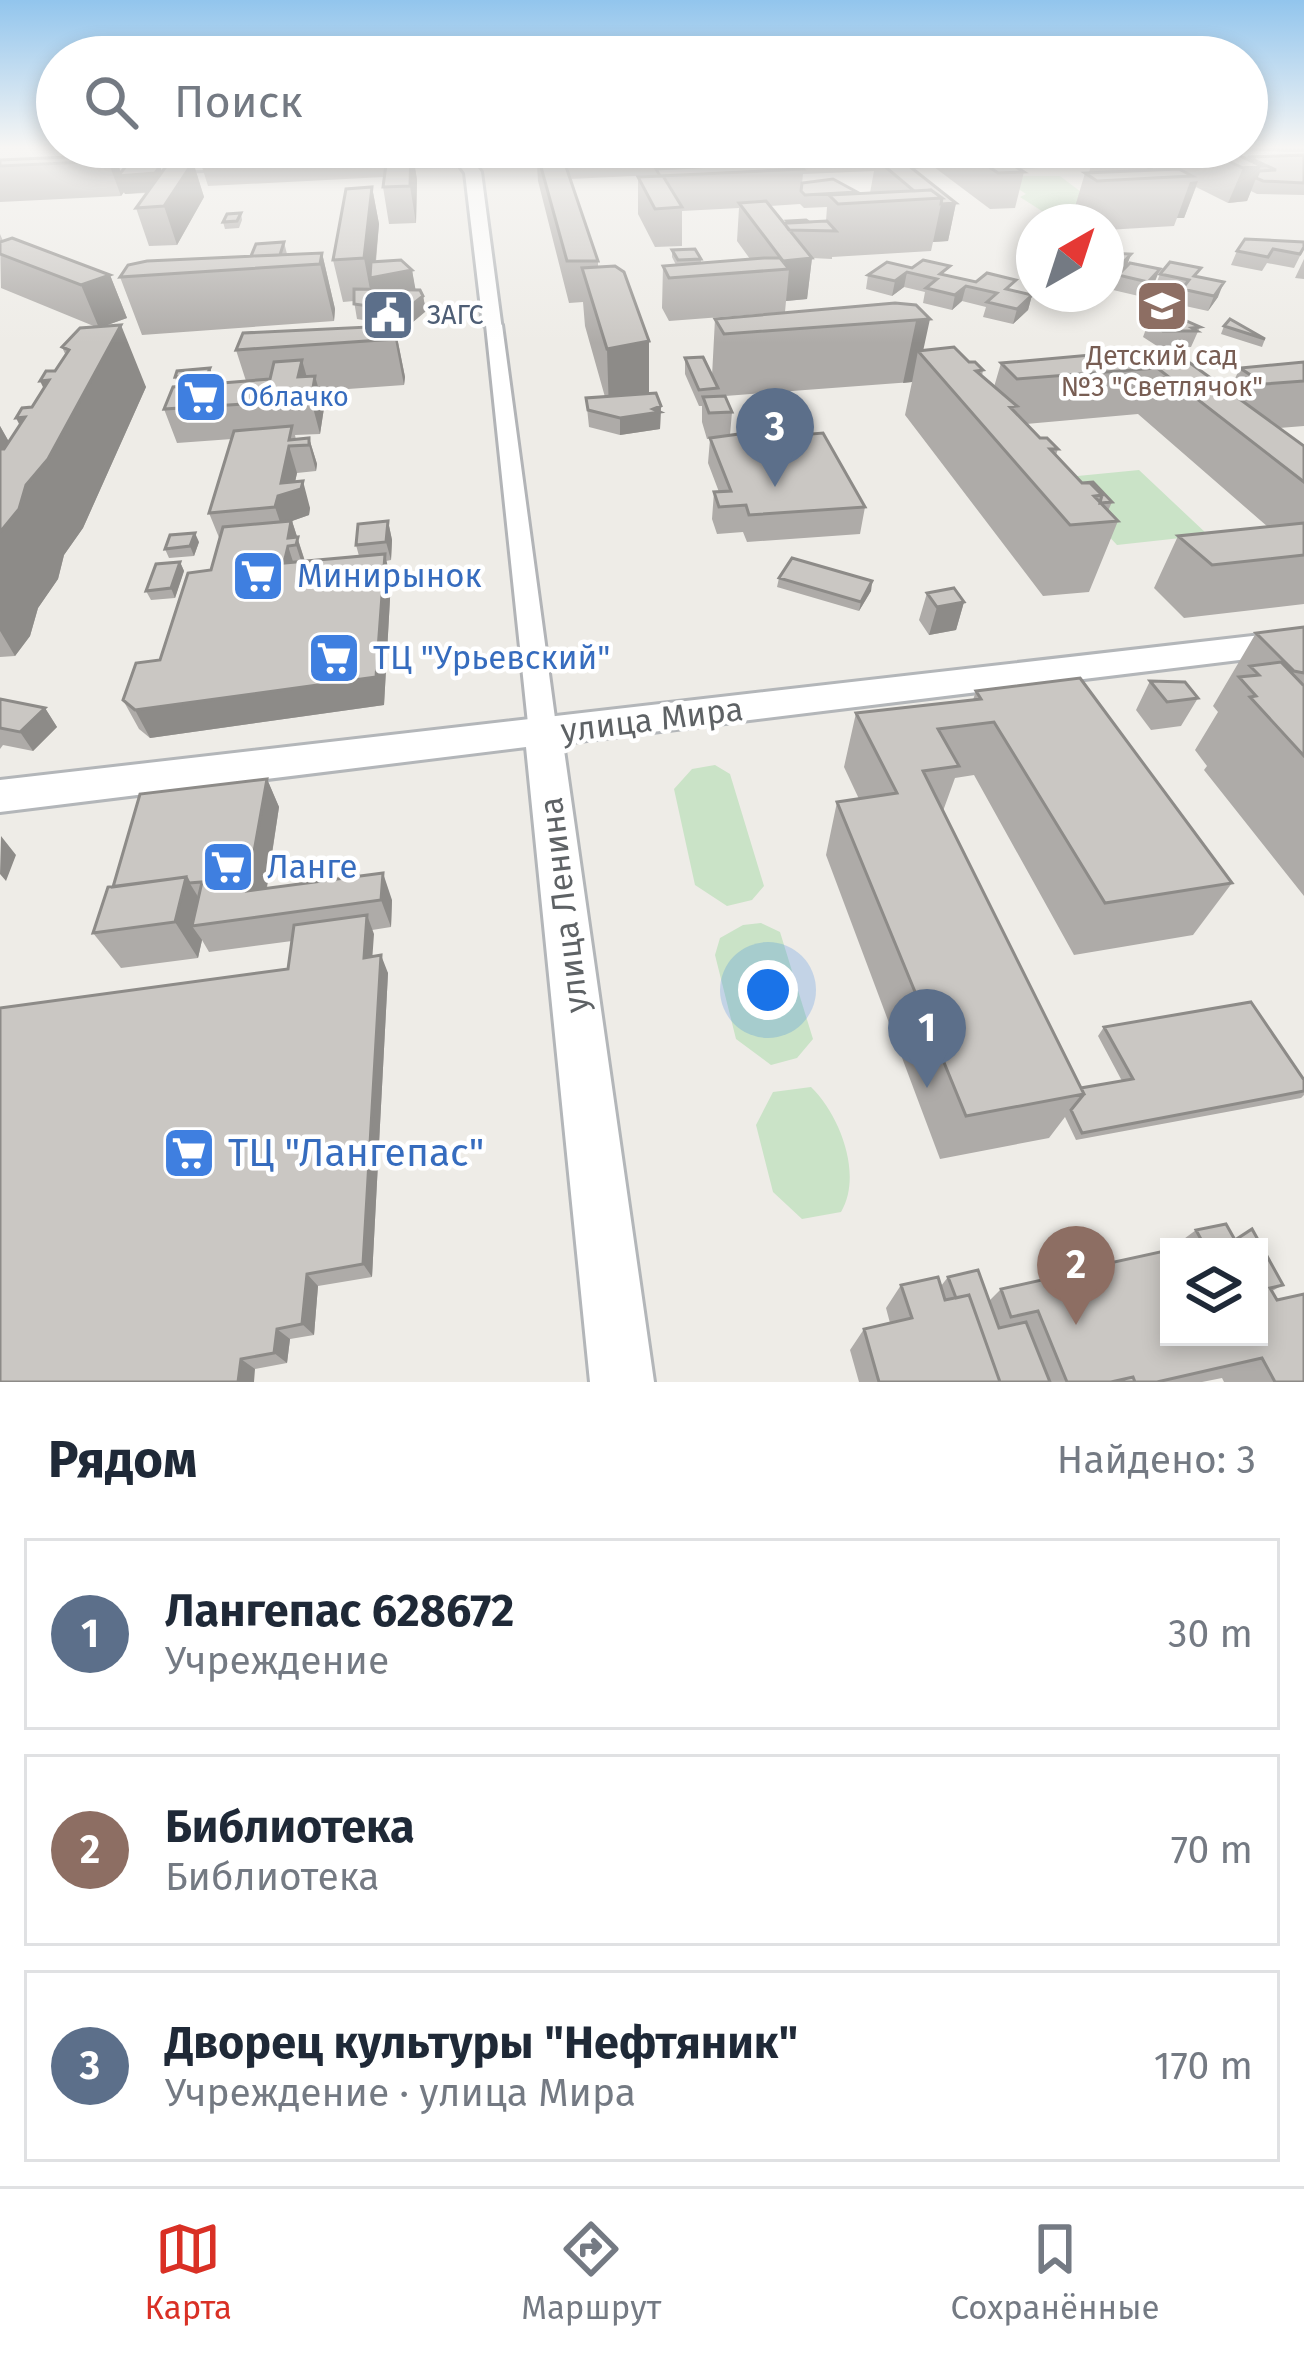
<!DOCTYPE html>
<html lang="ru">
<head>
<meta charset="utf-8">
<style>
  :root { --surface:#fff; --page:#f6f6f7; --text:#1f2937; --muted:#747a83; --line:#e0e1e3; --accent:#d93025 }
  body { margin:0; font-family:"Fira Sans",sans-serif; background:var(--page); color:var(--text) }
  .controls { position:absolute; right:36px; bottom:36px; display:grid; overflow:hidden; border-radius:0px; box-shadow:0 6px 18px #0003 }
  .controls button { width:108px; height:108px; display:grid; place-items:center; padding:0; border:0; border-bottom:3px solid var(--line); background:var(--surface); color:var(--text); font:60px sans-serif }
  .compass { position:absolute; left:1016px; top:204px; width:108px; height:108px; border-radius:50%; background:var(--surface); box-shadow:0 6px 18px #0003; rotate:39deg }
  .you { position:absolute; left:768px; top:990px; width:42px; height:42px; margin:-30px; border:9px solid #fff; border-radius:50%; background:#1a73e8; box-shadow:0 0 0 18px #1a73e833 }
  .badge { display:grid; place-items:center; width:78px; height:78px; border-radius:50%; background:var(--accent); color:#fff; font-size:39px; font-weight:700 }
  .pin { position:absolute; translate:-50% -99px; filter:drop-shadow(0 3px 6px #0008) }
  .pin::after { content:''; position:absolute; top:63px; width:42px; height:36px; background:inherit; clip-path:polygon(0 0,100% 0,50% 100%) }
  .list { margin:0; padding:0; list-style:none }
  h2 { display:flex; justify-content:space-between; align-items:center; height:156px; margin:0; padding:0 48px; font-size:51px }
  h2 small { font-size:39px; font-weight:400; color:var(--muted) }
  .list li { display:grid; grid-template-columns:78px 1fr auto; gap:36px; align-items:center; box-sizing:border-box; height:192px; margin:0 24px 24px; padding:0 24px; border:3px solid var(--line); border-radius:0px }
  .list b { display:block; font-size:45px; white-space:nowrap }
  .list p { margin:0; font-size:39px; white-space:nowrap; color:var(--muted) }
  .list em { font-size:39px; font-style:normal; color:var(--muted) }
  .icon { flex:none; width:66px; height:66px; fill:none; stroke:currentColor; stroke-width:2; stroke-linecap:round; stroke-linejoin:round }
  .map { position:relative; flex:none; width:1304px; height:1382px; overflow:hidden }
  .search { position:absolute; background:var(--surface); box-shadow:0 6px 18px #0003; left:36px; right:36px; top:36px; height:132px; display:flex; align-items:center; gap:30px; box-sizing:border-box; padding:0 42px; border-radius:66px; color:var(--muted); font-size:45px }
  .sheet { height:804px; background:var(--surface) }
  nav { display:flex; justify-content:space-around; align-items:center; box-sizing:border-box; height:168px; border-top:3px solid var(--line); background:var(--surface); font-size:33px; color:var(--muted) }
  nav a { display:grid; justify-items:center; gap:6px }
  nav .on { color:var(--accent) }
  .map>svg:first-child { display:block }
  .green { fill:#cae3c7 }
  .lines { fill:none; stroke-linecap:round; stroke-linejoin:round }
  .street-casing { stroke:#b2b4b7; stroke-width:6 }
  .secondary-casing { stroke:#b3b6b9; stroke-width:6 }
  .street { fill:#fff; fill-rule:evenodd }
  .secondary { fill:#fff; fill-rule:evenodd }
  .wall { fill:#aeaba8; fill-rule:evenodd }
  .shaded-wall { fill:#8d8b88 }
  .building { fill:#cac7c3; stroke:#8d8b88; stroke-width:3 }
  .labels { text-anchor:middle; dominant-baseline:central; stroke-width:9; stroke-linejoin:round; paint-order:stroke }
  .far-service-label { font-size:27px; fill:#4e5e75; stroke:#fff; text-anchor:start }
  .far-education-label { font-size:27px; fill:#785e54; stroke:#fff }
  .far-shop-label { font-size:27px; fill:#366cbe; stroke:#fff; text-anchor:start }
  .shop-label { font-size:33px; fill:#366cbe; stroke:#fff; text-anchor:start }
  .street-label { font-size:33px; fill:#5e6265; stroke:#fff }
  .near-shop-label { font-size:39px; fill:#366cbe; stroke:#fff; text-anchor:start }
</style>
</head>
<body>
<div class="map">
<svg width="1304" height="1382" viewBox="0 0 1304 1382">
  <rect width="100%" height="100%" fill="#eeece7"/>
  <path class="green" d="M1008,176H1060L1098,205L1088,206L1089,212L1045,213L1020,197L1026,194L1004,179Z
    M1139,470L1208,535L1117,545L1088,514L1110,511L1090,490L1057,478Z
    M715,765L730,774L764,886L752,900L727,906L695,885L674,789L692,769Z
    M761,923L780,932L813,1039L797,1058L771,1065L736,1039L715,955L720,938L743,925Z
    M811,1087C840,1115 863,1175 841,1212L802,1219L773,1192L756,1125L773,1092Z"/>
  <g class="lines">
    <g class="street-casing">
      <path id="street" d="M137,149H149L141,157H133Z
        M494,320L502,325L557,733L553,740H533L529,733L486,325Z"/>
    </g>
    <g class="secondary-casing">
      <path id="secondary" d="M447,149H462L467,156L584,154L591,158L475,164L481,172L502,330L483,325L465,173L459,165L370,166L363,162L452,156Z
        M814,149L819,153L812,157L687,160L680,156Z
        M1183,149L1304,152V160L1190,153Z
        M253,162L248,169L0,175V165Z
        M1304,630V652L563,743L654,1382H590L526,747L0,812V780Z"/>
    </g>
    <use href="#street" class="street"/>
    <use href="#secondary" class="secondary"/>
  </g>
  <path class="wall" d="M199,149H412L417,180L416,223L389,224L383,187L384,177L208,186L197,151Z
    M536,149H737V165L763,163L764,149H1225L1247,159L1248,157L1304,155V195L1257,194L1251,191L1247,201L1228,203L1196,187L1184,218H1177L1174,226L1106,230V222H1039V220L1072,217L1085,173H1089L1091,165L1019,169L1024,172L1015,208L990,209L934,167L913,169L956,203L948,241L933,242L931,251L832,257V259L812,258L807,299L786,301L785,312L669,321L662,308L663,266L676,265L672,257V250L701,259V263L750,259L737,241L739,208L682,211V246L655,247L638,214V177L656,175L570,179L598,261V267L649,394L661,406L660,429L620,435L589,427L586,398L605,397L585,326L583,302L569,303L538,181ZM874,171L870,193L857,194L802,183L803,174ZM800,204L804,208L827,207L826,221H787V223H784L770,206Z
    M114,155L121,172L160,166L162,172L193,162L204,197L177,245L149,246L136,208L147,193L125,194L124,192L121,196L0,202V160Z
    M372,187L379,224L376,262L412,270L415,290L423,296L426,311L407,327L357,319L354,301L343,302L333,260Z
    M241,213L242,220L239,228L225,229L223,222Z
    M0,234L3,241L110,275L127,318L102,327L146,387L83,528L64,555L58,579L38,608L30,636L15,656L0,657V426L9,442L66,356L62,347L96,327L1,288Z
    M284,242L287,254L322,253L335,309L334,321L142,335L120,277L251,256Z
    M1304,248L1294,268L1267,263L1262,271L1231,265L1237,251Z
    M1106,253L1131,254L1127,265L1154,284L1143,297L1113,290L1117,279L1115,281L1106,279Z
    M1304,259V279L1295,278Z
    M887,262L1032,295L1028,310L1013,324L983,317L986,307L962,301L952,310L923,303L925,292L904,287L892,296L866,289L868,275Z
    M1160,274L1197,276L1218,297L1208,311L1176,304L1180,295L1154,289Z
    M916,305L923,351L969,362L983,370L982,376L994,387L1001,363L1152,365L1229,391L1240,368L1304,362V426L1279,428L1304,446V604L1184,618L1154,588L1178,536L1268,527L1138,414L1026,424L1040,438L1058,449L1056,455L1082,483L1112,502L1108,511L1118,521L1089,592L1043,596L905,415L912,382L725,396L732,412L730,435L764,438L865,507L860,534L747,542L743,532L717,534L712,519L714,492H719L708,463L710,439H707L702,422V406H699L685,374V358L712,376L715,319Z
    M1149,321L1200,327L1191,347L1157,346L1143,337Z
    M1224,326L1265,339L1262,347L1221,334Z
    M396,332L405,377L404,385L320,391L324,408L320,434L295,435L296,440L309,438L317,464L316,471L297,473L295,482L310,508L309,515L292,521L305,561L359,556L356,545L388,521L392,540L391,560L386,561L391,581L384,705L150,738L139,729L123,700L160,660L211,570L220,540L209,513L232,439L177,443L164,409L178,386L175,377L210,368L215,383L246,381L236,350Z
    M199,542L194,556L169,558L165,549Z
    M180,562L184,571L175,598L151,600L146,591Z
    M779,578L872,581L871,591L859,611L777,587Z
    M927,593L964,602L956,630L929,635L919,620Z
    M1304,627V896L1204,770L1207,766L1195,750L1218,712L1213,706L1256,633Z
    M1150,681L1198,698L1181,726L1151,730L1136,710Z
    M976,691L1232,883L1193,935L1074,955L974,775L955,778L943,811L1081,1088L1122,1081L1098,1036L1104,1027L1304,1080V1095L1301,1098L1076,1140L1065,1117L1049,1138L940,1159L826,855L837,802L859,799L844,767L856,713L973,700Z
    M0,699L45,708L57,727L33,751L3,745L0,749Z
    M267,779L279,807L267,888L392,900L391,927L372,930V957L388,973L372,1277L318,1286L314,1335L290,1339L287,1363L255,1369L0,1382L288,969L292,941L209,952L202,940L198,958L121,968L93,933L113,887Z
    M1226,1224L1235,1240L1252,1229L1283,1285L1272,1291L1277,1300L1304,1294V1382H1224L1222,1378L1202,1382H859L850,1350L864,1329L890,1323L886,1308L901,1285L938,1277L941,1286L948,1277L978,1270L989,1301L1001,1289L1064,1275L1075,1282L1086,1280L1105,1264L1169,1250V1337H1259V1247H1173L1196,1230Z"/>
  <path class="shaded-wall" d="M412,149L417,180L416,223L410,186Z
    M909,149H938L934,167L905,169Z
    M114,155L122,175L160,166L166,184L161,191L125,194L124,192L121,196L108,161Z
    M193,162L204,197L177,245L164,206Z
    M1261,166L1247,201L1228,203L1243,168Z
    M1198,181L1184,218H1177L1190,182Z
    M372,187L379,224L374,277L412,270L416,292L372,300L364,258Z
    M956,203L948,241L933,242L941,204Z
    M322,253L335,309L334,321L320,264Z
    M1131,254L1126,268L1115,281L1120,266Z
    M812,258L807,299L786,301L789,269L783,261Z
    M1160,269L1154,284L1143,297L1148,282Z
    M907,272L904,287L892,296L895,281Z
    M110,275L127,318L99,328L81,285Z
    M1224,282L1218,297L1208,311L1214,296Z
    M966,286L962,301L952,310L955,295Z
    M1032,295L1028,310L1013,324L1017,309Z
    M423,296L426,311L407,327L404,311Z
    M930,319L922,356L918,351L912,382L903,383L916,321Z
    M121,325L146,387L83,528L64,555L58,579L38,608L30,636L15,656L0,631V532L26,485L41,467L16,418L25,417L64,430L40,381Z
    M396,332L405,377L404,385L395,339Z
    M649,341V404L609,412L607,349Z
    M302,360L311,392L298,377Z
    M210,368L218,393L215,400L207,375Z
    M315,376L324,408L320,434L311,400Z
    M661,406L660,429L620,435V418Z
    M0,426L9,442L0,455Z
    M309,438L317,464L316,471L309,445Z
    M289,446L297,473L293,491L303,481L310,508L309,515L292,521L306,565L305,573L296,545L291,546L284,534L275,507Z
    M388,521L392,540L391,560L386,542Z
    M195,533L199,542L194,556L190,546Z
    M288,546L297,574L284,563Z
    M385,554L391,581L384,705L150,738L135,710Z
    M180,562L184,571L175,598L171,588Z
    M872,581L871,591L859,611L861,602Z
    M964,602L956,630L929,635L937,607Z
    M45,708L57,727L33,751L20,732Z
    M267,779L279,807L262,918L247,891Z
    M1,836L16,855L6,881L0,874Z
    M383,873L392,900L391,927L381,900Z
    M186,877L208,913L192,926L202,940L198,958L175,922Z
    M367,915L374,934L371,976L364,958Z
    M381,955L388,973L372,1277L363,1264Z
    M307,1274L318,1286L314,1335L302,1324Z
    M277,1329L290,1339L287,1363L274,1353Z
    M241,1359L255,1369L254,1382H238Z"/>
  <path class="building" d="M199,149H246L197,151Z
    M388,149H411L410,186L383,187Z
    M536,149H560L598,261H567Z
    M963,149H988L1024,172L998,173Z
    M1113,149H1136L1175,169L1153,170Z
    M1202,149H1225L1261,166L1243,168Z
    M114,155L108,161L0,166V160Z
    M1304,155V183L1263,181L1256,178L1259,171L1276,170L1248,157Z
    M899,158L956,203L941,204L942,198L931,190L914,191L876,159Z
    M193,162L164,206L136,208L167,165Z
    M796,162L803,169L660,176L656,169Z
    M127,165L160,166L155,173L118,176Z
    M1179,169L1192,176L1097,181L1085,173Z
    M663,176L682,207L655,209L638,177Z
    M833,179L857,192L805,195L801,191L802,183Z
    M372,187L364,258L333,260L346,189Z
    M931,190L942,198L838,204L829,195Z
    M766,201L812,258L783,261L739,203Z
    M241,213L237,221L223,222L227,214Z
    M1072,217L1080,222H1043L1039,220Z
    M806,220L809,222L789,223L787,221Z
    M827,221L836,231L789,230L784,223Z
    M12,238L110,275L81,285L0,254V242Z
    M1245,239L1304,242V247L1300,254L1273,249L1268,257L1237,251Z
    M284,242L280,255L251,256L256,244Z
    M695,249L701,259L678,260L672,250Z
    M322,253L320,264L120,277L128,265L147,261Z
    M1106,253L1131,254L1120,266L1106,263Z
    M764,258H780L789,269L669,278L663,266Z
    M401,260L412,270L370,278L371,262Z
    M923,260L950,266L940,274L976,282L987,273L1016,280L1006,289L1032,295L1017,309L987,302L997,293L966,286L955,295L926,288L937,279L907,272L895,281L868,275L887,262L912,268Z
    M1170,262L1201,268L1194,276L1224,282L1214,296L1182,289L1189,280L1160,274Z
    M1130,263L1160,269L1148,282L1118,275Z
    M615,266L624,272L649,341L607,349L582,268Z
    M354,289L420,290L423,296L404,311L354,304Z
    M895,303L916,305L930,319L724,334L715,319Z
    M1173,315L1200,327L1192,328L1197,331H1163L1149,321Z
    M1230,319L1265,339L1224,326Z
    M121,325L48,459L26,485L19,509L0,532V449H4L25,417L16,418L22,408L32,407L49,380L40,381L46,371H55L69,350L62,347L80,328Z
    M389,326L388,333L396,332L395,339L236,350L243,333Z
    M954,347L969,362H975L983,370L976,371L1017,406L1010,407L1040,438H1047L1058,449H1050L1082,483H1090L1102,495L1094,496L1118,521L1070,525L918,351Z
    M1135,351L1156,368L1017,379L1001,363Z
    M703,357L718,388L699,390L685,358Z
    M302,360L298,377L315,376L311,400L164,409L173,387L270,379L274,362Z
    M1304,362V381L1264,384L1240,368Z
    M1190,363L1304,446V482L1152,364Z
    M210,368L207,375L175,377L177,371Z
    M656,393L661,406L653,409L660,412L620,418L588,410L586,398Z
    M725,396L732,412L709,413L703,397Z
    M292,426L289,440L309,438V445L289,446L281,483L303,481L301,489L278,496L275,507L209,513L234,431Z
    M761,431L764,438L823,433L865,507L749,515L746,505L719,507L714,492L731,491L710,438Z
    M1093,482L1112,502L1100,503L1102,495L1090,483H1082Z
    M291,521L288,538L298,537L296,545L288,546L284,563L385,554L376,677L135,710L123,700L136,663L160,660L188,573L211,570L223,527Z
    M388,521L386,542L356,545L358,524Z
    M1304,523V555L1212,565L1178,536Z
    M195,533L190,546L165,549L170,535Z
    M792,558L872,581L861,602L779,578Z
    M180,562L171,588L146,591L156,564Z
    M954,588L964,602L937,607L927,593Z
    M1304,627V673L1294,671L1256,633Z
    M1281,662L1304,686V756L1250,697L1256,696L1239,677L1259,675L1250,666Z
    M1080,678L1232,883L1105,903L994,722L938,729L959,766L923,771L1084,1094L966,1116L837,802L897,793L856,713L981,699L976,691Z
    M1150,681L1185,682L1198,698L1167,702Z
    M0,699L45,708L20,732L0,728Z
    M267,779L247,891L383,873L381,900L192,926L202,882L189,883L186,877L113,887L140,794Z
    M186,877L175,922L93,933L108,887Z
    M367,915L364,958L381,955L363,1264L307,1274L302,1324L277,1329L274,1353L241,1359L238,1382H0V1008L288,969L294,925Z
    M1251,1002L1304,1080V1091L1082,1133L1071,1110L1084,1094L1081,1088L1133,1079L1104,1027Z
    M1226,1224L1235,1240L1252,1229L1283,1285L1270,1288L1277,1300L1304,1294V1382H1275L1262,1358L1157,1382H1135L1133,1377L1111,1382H1067L1038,1311L1011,1317L1001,1289L1064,1275L1075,1282L1110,1275L1105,1264L1169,1250V1337H1259V1247H1185L1203,1243L1196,1230Z
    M978,1270L999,1328L1026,1322L1050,1382H1000L969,1295L956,1298L948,1277Z
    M938,1277L945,1300L969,1295L1000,1382H879L864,1329L912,1318L901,1285Z
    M1133,1377L1135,1382H1111Z"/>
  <linearGradient id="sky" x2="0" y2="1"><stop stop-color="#92c5ed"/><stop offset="0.43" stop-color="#f7f6f4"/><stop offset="1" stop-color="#f7f6f4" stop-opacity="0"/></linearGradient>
  <rect width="1304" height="343" fill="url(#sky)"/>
  <defs>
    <g id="school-square" transform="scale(2.7)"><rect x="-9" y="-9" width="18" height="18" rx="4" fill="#8d6e63" stroke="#fff"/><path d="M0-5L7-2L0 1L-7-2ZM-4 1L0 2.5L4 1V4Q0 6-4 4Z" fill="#fff"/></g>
    <g id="civic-square" transform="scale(2.7)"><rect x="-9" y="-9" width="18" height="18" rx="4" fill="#5c6f8a" stroke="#fff"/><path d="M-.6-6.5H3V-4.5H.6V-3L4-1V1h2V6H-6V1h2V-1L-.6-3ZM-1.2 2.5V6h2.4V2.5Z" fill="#fff"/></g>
    <g id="supermarket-square" transform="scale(2.7)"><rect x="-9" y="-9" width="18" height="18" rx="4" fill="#3f7fe0" stroke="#fff"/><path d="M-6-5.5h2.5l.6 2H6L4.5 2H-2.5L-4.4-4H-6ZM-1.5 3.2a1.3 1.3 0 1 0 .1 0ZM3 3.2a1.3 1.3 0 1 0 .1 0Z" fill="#fff"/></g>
  </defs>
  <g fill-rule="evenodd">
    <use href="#school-square" x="1162" y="306"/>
    <use href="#civic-square" x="388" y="315"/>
    <use href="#supermarket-square" x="201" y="397"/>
    <use href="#supermarket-square" x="258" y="576"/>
    <use href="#supermarket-square" x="334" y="658"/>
    <use href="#supermarket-square" x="228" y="867"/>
    <use href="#supermarket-square" x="189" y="1153"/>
  </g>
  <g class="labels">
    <g class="far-service-label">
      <text x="427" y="315">ЗАГС</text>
    </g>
    <g class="far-education-label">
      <text x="1162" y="356">Детский сад<tspan x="1162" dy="31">№3 "Светлячок"</tspan></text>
    </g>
    <g class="far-shop-label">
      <text x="240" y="397">Облачко</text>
    </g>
    <g class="shop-label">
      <text x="297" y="576">Минирынок</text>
      <text x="373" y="658">ТЦ "Урьевский"</text>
      <text x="267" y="867">Ланге</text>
    </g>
    <g class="street-label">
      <text transform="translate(652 720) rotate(-7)">улица Мира</text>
      <text transform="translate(564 905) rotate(-97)">улица Ленина</text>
    </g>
    <g class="near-shop-label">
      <text x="228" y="1153">ТЦ "Лангепас"</text>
    </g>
  </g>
</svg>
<div class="controls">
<button><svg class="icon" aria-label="layers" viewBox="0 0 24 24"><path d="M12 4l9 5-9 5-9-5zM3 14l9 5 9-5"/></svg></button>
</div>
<svg class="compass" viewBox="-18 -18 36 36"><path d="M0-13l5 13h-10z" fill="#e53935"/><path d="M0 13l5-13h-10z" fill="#747a83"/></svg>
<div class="you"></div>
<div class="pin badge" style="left:927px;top:1088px;background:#5c6f8a">1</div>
<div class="pin badge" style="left:1076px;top:1325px;background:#8d6e63">2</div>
<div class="pin badge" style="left:775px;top:487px;background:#5c6f8a">3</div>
<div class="search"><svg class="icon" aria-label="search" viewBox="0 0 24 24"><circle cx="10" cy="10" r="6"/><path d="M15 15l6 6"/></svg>Поиск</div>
</div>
<section class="sheet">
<h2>Рядом<small>Найдено: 3</small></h2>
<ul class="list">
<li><span class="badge" style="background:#5c6f8a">1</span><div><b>Лангепас 628672</b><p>Учреждение</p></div><em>30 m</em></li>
<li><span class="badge" style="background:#8d6e63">2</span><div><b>Библиотека</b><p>Библиотека</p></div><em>70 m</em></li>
<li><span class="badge" style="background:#5c6f8a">3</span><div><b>Дворец культуры &quot;Нефтяник&quot;</b><p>Учреждение · улица Мира</p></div><em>170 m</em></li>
</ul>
</section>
<nav>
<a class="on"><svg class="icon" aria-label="map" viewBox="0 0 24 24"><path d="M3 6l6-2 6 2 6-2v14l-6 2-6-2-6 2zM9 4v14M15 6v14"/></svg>Карта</a>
<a><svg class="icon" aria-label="directions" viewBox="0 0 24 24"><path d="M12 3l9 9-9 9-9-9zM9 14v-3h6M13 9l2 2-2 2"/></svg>Маршрут</a>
<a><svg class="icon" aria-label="saved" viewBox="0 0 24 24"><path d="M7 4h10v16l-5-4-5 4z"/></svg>Сохранённые</a>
</nav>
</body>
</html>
